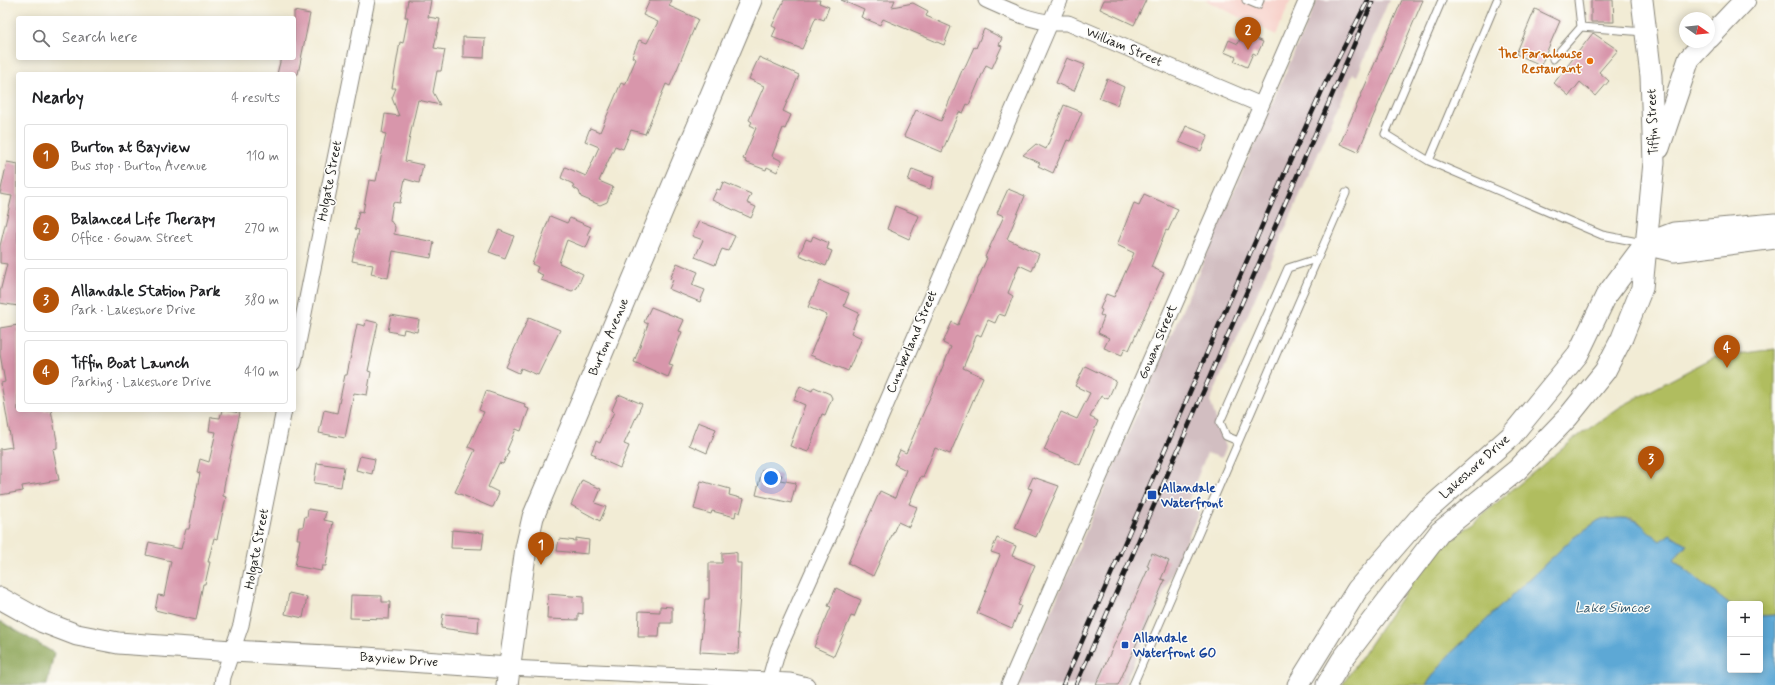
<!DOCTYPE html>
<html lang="en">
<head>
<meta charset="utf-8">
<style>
  :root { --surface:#fff; --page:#f6f6f6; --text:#202124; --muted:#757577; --line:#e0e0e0; --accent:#b45309 }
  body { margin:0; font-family:Mynerve,sans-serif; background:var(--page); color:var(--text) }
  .controls { position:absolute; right:12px; bottom:12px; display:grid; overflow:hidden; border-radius:4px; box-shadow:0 2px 10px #0003 }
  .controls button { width:36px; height:36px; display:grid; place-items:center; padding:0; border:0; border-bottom:1px solid var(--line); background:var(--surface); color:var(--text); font:20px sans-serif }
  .compass { position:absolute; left:1679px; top:12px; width:36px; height:36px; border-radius:50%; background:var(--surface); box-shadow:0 2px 10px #0003; rotate:104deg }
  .you { position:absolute; left:771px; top:478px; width:14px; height:14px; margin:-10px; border:3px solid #fff; border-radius:50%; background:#1a73e8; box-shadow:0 0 0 6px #1a73e833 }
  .badge { display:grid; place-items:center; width:26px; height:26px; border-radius:50%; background:var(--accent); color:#fff; font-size:13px; font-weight:700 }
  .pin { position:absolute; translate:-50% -33px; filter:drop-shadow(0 1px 2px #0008) }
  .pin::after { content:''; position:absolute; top:21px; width:14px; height:12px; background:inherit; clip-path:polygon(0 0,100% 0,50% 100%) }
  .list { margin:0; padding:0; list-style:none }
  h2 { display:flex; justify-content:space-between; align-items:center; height:52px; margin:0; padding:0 16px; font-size:17px }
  h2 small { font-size:13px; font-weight:400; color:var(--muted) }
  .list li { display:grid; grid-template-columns:26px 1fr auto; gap:12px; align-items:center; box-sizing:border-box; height:64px; margin:0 8px 8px; padding:0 8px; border:1px solid var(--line); border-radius:4px }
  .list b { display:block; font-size:15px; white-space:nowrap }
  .list p { margin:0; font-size:13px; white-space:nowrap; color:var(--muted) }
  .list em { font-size:13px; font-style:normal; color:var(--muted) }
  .icon { flex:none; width:22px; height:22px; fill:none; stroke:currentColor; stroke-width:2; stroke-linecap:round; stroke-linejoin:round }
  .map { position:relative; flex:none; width:1775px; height:685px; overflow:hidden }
  .search { position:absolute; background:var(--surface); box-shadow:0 2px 10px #0003; left:16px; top:16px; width:280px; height:44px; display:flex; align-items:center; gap:10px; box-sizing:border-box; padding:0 14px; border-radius:4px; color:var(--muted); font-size:15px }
  .panel { position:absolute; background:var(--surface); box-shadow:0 2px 10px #0003; left:16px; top:72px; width:280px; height:340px; border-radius:4px }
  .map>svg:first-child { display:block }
  .built { fill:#f7d0c9 }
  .industrial { fill:#d2bec1 }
  .green { fill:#b0bd5f; stroke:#666c3e }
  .forest { fill:#8ca456; stroke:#546039 }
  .water { fill:#5da8d5; stroke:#3c6278 }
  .building { fill:#d896ab }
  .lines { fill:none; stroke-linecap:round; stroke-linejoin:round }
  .lane-casing { stroke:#878478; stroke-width:9 }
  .street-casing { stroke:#878478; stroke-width:17 }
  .secondary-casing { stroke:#878478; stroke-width:23 }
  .lane { stroke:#fff; stroke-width:7 }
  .street { stroke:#fff; stroke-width:15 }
  .secondary { stroke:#fff; stroke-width:21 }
  .rail-casing { stroke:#1c1c1c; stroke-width:4.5 }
  .rail { stroke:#fdfcf7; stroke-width:3; stroke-dasharray:9; stroke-linecap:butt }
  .food-dot { fill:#e8710a; stroke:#fdfcf7; stroke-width:1.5 }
  .transit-dot { fill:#1a4fb4; stroke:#fdfcf7; stroke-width:1.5 }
  .labels { text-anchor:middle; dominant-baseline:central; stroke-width:3; stroke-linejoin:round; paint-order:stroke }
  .street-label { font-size:13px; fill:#1c1c1c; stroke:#fdfcf7 }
  .food-label { font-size:13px; font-weight:bold; fill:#c56008; stroke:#fdfcf7; text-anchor:end }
  .transit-label { font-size:13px; font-weight:bold; fill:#164399; stroke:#fdfcf7; text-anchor:start }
  .water-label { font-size:14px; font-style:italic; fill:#395b6f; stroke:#fdfcf7 }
</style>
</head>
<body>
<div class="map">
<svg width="1775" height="685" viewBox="0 0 1775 685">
  <rect width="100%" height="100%" fill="#fdfcf7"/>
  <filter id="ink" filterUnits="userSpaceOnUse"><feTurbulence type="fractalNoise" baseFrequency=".025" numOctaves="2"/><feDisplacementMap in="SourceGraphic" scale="8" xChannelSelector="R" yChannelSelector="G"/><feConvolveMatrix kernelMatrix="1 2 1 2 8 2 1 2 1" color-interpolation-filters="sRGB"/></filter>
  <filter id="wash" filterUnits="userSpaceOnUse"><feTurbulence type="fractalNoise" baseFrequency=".012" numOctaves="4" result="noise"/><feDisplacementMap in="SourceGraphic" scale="16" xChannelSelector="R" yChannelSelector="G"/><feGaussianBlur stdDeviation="0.9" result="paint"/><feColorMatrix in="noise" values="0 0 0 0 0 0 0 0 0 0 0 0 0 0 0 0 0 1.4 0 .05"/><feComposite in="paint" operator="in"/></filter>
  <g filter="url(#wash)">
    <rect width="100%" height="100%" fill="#f2ecd5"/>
    <path class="built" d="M1205,0H1291L1276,35Z"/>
    <path class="industrial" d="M1317,0H1389L1357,76L1353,74L1210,401L1226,447L1222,458L1207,453L1186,506L1199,512L1124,685H1019Z"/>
    <path class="green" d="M1775,349V615L1760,616V604L1730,605L1673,560L1687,545L1670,534L1660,541L1645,530L1639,522L1632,518L1599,520L1573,538L1447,657L1426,685H1342L1427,560L1574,439L1620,407L1714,357Z"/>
    <path class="forest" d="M0,621L54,653L47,685H0Z"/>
    <path class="water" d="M1620,518C1642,518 1643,529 1660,541L1670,534L1687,545L1673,560L1730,605V670H1760V616L1775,615V685H1426L1447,657L1573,538L1599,520Z"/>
    <g id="blocks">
      <path class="building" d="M408,0H431L428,17L440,19L434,48L445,50L441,71H437L433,92L440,105L418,100L412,126L405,161L423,165L419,183L405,179L400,203L393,202L390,220L395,227L394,234L434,242L431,258L393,251L388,278L371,274L373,265L352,261L359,230L355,229L359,211L363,212L369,180L376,181L386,134L382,133L385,114L399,116L392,98L396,88H392L400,42L403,43L408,17H405Z
        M650,0H672L669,6L698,19L670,86L666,84L645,134L631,130L623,149L615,146L599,181L613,187L607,202L600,205L581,197L579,191L574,188L573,184L561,178L565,167L586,176L599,147L585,141L590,128L600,132L621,83L625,85L636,59L632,57L639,40L647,43L658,22L643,15Z
        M784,0H820L819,3L829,7L824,20L816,17L802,49L772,37L776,28L772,26Z
        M841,0H895L892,7L913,3L928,11L926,16L951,27L944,45L883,19L880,25L861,17L864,10Z
        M1104,0H1146L1134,25L1100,9Z
        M1402,0H1423L1358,152L1340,144Z
        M1591,0H1613L1614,22H1591Z
        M1535,9L1560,21L1541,65L1516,54Z
        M294,11L310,14L298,74H277L281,58H294Z
        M984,29L1002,38L999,45L1002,46L992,68L986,65L969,105L967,104L963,113L959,112L942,152L904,136L916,110L941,121L963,68L964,69L974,47L976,48Z
        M1242,33L1263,42L1257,55L1253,53L1247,67L1234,61L1236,57L1224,52L1229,40L1238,44Z
        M1593,33L1618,50L1599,72L1609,81L1596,96L1580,82L1569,96L1554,83Z
        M463,37L485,38L484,58L463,57Z
        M759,57L799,75L783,111L791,115L785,129L783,128L772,156L782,161L777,172L767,167L766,170L745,162L746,160L743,159L756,128L750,125L752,122L749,120L764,86L749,79Z
        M1067,58L1085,65L1074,91L1056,83Z
        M1107,79L1124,87L1117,105L1099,98Z
        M1064,105L1082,112L1070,141L1067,140L1053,173L1038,166L1040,163L1023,155L1036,144L1046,149Z
        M1186,126L1208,135L1201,151L1179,142Z
        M7,162L18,164V306L0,303V292L7,264L0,263V246L12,196L0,194Z
        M912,169L934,177L930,189L908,181Z
        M723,182L751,194L747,203L756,207L751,218L712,200L717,189L720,190Z
        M1008,189L1025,196L1007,239L1039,254L1032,271L1019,265L1008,293L1013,296L1005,316L999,314L995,323L988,320L981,336L977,334L963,368L983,377L950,454L935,448L923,477L921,476L909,504L917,507L909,527L898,522L873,576L848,563L880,491L895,498L906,470L894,464L900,450L906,453L931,395L951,347L943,343L952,322L958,325L987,258L985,257L1004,216L997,213Z
        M1144,194L1178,209L1168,231L1166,230L1151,267L1164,273L1129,350L1125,348L1122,355L1104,348L1109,338L1098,333L1104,317L1100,315L1102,310L1100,309L1106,294L1114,297L1134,253L1117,245L1134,203L1139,205Z
        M895,206L919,216L909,239L887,229Z
        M550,216L567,223L570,218L591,227L587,235L591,236L586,248L567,240L559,263L583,274L577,288L572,291L541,280L543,275L536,272L538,267L532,264Z
        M699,221L735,236L728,251L722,249L715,265L695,257L703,240L692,236Z
        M499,230L514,236L505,258L489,252Z
        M813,236L829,243L827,249L832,251L826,266L799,255L806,239L811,241Z
        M677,263L698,272L692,285L705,290L700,302L669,289L673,280L670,279Z
        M820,281L849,293L844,306L859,313L851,333L862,338L848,371L810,355L827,315L808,307Z
        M651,307L684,320L679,331L682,332L669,364L673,365L668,377L634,362L648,324L644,322Z
        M391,315L419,320L417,332L404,329L403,334L388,331Z
        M529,317L560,330L538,375L521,368L519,373L506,367Z
        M366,320L378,323L368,371L371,372L367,395L354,393L345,438L319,433L324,410L337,413L345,375H347L357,324L365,326Z
        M18,325V410H51L57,441V448L53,449L59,480L22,486L23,491L0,495V449L12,447L1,383L5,382L0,354V328Z
        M1085,366L1116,381L1108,399L1101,396L1090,417L1098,421L1080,465L1044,450L1061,412L1077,419L1090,393L1075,386Z
        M800,386L812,391L814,387L830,394L832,398L825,415L822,414L808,452L790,446L805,405L794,400Z
        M486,391L525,404L524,407L529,409L521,431L516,429L507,450L509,451L503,464L499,463L488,487L498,492L497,494H499L493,507H491L455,492L475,450L468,447L484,412L479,410Z
        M621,395L642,404L624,444L629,446L620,468L595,457L596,455L591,453L596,441L600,443L614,412L612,410L618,396Z
        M222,410L240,413L224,486L223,496L226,497L217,539L214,538L208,562H210L205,584H203L196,620L155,610L158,595L164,596L171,561L146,555L149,542L181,549L186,529H189L200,473L197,472L200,459L209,462L216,432L209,431L211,417L220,418Z
        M698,422L716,429L707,453L689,445Z
        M360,456L375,459L372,474L356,470Z
        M317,463L344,467L341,487L314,483Z
        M762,470L782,475L780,480L796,483L791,503L756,495Z
        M1033,477L1059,486L1036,537L1015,528L1032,489L1028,488Z
        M582,480L601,489L595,503L606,507L600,521L571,505Z
        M701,481L730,489L729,495L744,499L740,513L736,511L735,517L712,511L711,514L694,509Z
        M308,509L326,512L324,520L333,522L326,566H322L321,571L295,566L300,539H297L299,527H303L305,516L307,517Z
        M452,530L484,533L482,549L451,548Z
        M576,538L589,540L588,554L557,551L559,539L576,541Z
        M997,538L1016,546L1012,556L1035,565L1018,605L1021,606L1012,628L977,613L1000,555L991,552Z
        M734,552L737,553V563H741L740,595L737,634H739L738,654L700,652L705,599H709V563H722V553Z
        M1152,553L1169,561L1161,579L1165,580L1118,685H1096L1149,567L1147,566Z
        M836,588L861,600L854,617L851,616L834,656L814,647L831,607L828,606Z
        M289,593L307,597L303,618L285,614Z
        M548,594L583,597V614L578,613V620L547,619Z
        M351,595L382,596V602H390L389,619L350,618Z
        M660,606L672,607V623H660L659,637H638L639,611L660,612Z
        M443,614L479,617L478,633L441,628Z"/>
    </g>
  </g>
  <g filter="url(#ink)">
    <use href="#blocks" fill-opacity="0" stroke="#878478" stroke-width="1"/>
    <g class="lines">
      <g class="lane-casing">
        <path id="lane" d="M1246,0L1258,5L1260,0
          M1442,0L1385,134L1429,161L1602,235L1643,243
          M1578,0L1581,27L1644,32
          M1553,59L1581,27
          M1429,161L1497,0
          M1238,441L1226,436L1220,422L1288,268L1316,259
          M1133,685L1346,193"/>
      </g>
      <g class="street-casing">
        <path id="street" d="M986,0C1015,13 1035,24 1068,23L1261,105
          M294,363L367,0
          M509,668L790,681L807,685
          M222,685L223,677L241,625L284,410
          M768,685L778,650L835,523L1060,0
          M1009,685L1307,0"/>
      </g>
      <g class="secondary-casing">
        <path id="secondary" d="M1709,38L1745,0
          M1659,148L1689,59L1705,42
          M1645,244L1674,251L1775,238
          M0,598L43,622L77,635L118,643L232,651L366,658L509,668
          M507,685L526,548L533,517L751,0
          M1298,685L1357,590L1423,514L1511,436L1578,354L1606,296L1645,244L1674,233L1775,224
          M1327,685L1342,660L1440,532L1517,470L1568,417L1605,371L1622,338L1642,288L1654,162L1651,76L1642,0"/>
      </g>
      <use href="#lane" class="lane"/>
      <use href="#street" class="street"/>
      <use href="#secondary" class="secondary"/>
      <g class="rail-casing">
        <path id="rail" d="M1063,685L1287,168L1325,84L1368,0
          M1076,685L1372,3"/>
      </g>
      <use href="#rail" class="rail"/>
    </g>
  </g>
  <circle class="food-dot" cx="1590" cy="61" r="4"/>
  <g class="transit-dot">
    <rect x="1147" y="490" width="10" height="10" rx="2"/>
    <rect x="1121" y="641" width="8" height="8" rx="2"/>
  </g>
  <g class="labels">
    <g class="street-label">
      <text transform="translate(1124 47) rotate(23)">William Street</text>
      <text transform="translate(1653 122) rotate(-92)">Tiffin Street</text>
      <text transform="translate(330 181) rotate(-79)">Holgate Street</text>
      <text transform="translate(609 337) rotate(-67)">Burton Avenue</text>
      <text transform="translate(912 342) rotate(-67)">Cumberland Street</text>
      <text transform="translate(1158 342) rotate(-67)">Gowan Street</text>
      <text transform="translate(1475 467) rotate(-42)">Lakeshore Drive</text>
      <text transform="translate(257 549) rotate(-79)">Holgate Street</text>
      <text transform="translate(399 660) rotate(4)">Bayview Drive</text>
    </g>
    <g class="food-label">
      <text x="1582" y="54">The Farmhouse<tspan x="1582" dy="15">Restaurant</tspan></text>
    </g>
    <g class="transit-label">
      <text x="1161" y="488">Allandale<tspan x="1161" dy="15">Waterfront</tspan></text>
      <text x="1133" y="638">Allandale<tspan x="1133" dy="15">Waterfront GO</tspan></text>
    </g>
    <g class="water-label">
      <text x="1612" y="608">Lake Simcoe</text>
    </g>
  </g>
</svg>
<div class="controls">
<button>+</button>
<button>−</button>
</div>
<svg class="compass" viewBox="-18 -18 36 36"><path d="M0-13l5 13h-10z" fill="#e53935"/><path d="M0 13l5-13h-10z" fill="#757577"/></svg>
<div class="you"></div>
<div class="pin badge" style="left:541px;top:565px">1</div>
<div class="pin badge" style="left:1248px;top:50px">2</div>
<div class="pin badge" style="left:1651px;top:479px">3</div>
<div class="pin badge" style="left:1727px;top:368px">4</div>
<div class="search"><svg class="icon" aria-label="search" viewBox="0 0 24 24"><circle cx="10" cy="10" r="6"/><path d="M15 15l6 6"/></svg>Search here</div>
<section class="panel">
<h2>Nearby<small>4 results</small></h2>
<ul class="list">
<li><span class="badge">1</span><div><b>Burton at Bayview</b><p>Bus stop · Burton Avenue</p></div><em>110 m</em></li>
<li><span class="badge">2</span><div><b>Balanced Life Therapy</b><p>Office · Gowan Street</p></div><em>270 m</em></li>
<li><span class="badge">3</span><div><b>Allandale Station Park</b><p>Park · Lakeshore Drive</p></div><em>380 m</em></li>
<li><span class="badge">4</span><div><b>Tiffin Boat Launch</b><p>Parking · Lakeshore Drive</p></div><em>410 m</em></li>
</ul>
</section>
</div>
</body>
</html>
